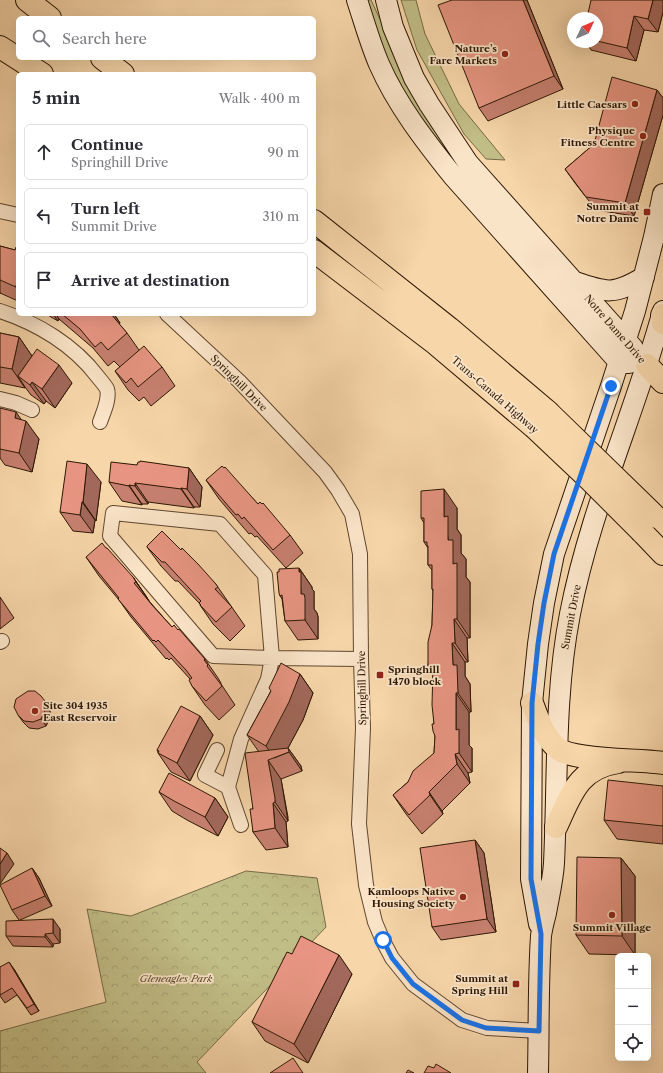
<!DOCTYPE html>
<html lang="en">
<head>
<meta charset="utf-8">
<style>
  :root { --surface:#fff; --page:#f7f7f7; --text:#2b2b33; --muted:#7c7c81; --line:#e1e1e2 }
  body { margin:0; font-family:"Libre Caslon Text",serif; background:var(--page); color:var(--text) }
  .controls { position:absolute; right:12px; bottom:12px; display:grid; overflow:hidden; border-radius:6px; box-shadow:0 4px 16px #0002 }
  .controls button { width:36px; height:36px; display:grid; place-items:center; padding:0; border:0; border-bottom:1px solid var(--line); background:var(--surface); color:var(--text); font:20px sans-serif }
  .compass { position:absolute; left:567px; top:12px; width:36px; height:36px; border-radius:50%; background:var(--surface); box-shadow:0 4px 16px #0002; rotate:46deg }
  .stop { position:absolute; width:12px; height:12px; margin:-9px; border:3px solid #1a73e8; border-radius:50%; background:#fff }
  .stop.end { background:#1a73e8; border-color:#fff; box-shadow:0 1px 4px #0008 }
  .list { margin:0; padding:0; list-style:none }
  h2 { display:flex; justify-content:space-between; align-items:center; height:52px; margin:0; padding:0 16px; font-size:17px }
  h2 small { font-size:13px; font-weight:400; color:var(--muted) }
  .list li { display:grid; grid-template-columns:26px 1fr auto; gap:12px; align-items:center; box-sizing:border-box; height:56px; margin:0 8px 8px; padding:0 8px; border:1px solid var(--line); border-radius:6px }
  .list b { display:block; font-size:15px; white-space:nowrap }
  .list p { margin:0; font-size:13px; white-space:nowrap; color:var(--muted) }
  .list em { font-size:13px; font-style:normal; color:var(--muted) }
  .icon { flex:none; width:22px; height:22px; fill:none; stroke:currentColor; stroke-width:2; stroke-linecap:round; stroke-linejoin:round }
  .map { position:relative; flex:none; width:663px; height:1073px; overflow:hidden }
  .search { position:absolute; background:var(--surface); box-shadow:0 4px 16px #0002; left:16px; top:16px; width:300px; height:44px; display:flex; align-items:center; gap:10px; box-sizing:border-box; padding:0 14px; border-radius:6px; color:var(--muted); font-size:15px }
  .panel { position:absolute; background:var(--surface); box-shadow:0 4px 16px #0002; left:16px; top:72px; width:300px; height:244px; border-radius:6px }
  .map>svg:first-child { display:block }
  .green { fill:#c1bd86; stroke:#776a45 }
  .park { fill:url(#park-crowns); stroke:#776a45 }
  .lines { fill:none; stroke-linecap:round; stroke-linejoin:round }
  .minor-casing { stroke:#60472e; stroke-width:16 }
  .secondary-casing { stroke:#2d1704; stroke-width:22 }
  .motorway-casing { stroke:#2d1704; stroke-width:24 }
  .minor { stroke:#fae4c8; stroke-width:14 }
  .secondary { stroke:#fae4c8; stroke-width:20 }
  .motorway { stroke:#f7d6aa; stroke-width:22 }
  .motorway-bridge-casing { stroke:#2d1704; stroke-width:24; stroke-linecap:butt }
  .motorway-bridge { stroke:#f7d6aa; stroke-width:22 }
  .wall { fill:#c78070; stroke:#2d1704 }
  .shaded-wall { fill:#a2685b; stroke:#2d1704 }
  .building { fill:#e79582; stroke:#2d1704 }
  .route { stroke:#1a73e8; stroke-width:5 }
  .poi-dot { fill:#8f2418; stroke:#fae4c8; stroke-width:1.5 }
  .labels { text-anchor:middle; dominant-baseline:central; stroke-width:3.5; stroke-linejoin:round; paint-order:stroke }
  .poi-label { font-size:10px; font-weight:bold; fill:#2d1704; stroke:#fae4c8; text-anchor:end }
  .street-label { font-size:10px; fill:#2d1704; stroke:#fae4c8 }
  .park-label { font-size:10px; font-style:italic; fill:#59492b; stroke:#fae4c8 }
</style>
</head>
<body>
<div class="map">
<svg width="663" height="1073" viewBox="0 0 663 1073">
  <defs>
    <pattern id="park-crowns" width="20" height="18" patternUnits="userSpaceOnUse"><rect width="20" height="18" fill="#c1bd86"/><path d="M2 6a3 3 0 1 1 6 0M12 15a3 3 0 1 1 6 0" fill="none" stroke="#a6a272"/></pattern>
  </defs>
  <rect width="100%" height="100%" fill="#f7d6aa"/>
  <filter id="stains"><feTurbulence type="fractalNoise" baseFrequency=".005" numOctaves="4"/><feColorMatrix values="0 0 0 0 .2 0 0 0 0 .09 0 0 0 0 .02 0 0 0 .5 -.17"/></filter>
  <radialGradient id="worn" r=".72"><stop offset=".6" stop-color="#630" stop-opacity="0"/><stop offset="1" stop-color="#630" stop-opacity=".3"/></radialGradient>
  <path class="green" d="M365,0H371L385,30L455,161L454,162C429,133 401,93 386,57C378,39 372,19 365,0Z
    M401,0H416L425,34L459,104L505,160L486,159L464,134L417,50Z"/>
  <path class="park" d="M246,871L317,878L326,927L197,1062L206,1073H0V1031L106,1002L87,909L131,916Z"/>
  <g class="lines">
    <g class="minor-casing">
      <path id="minor" d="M0,211L18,215
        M0,311C37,323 74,345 98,377C101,381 105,385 107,389C110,399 103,413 100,422
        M167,314L239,381L325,472L338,490L352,514L360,554L361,659L363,728L359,824L366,885L375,922L383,941L392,958L413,984L462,1020L487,1028L539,1031
        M0,399L16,403L32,410
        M0,642L2,641
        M217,750L205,775L228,787
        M241,825L228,787L241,739L268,679L272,658L265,575L220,524L113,513L110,536L213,656L272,658L361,659"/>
    </g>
    <g class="secondary-casing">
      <path id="secondary" d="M357,0C364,21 370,43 379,64C397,105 425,141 453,176L619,362L629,363
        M386,0L393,27L414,78L429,104L468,163L633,348
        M575,282C607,293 614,295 644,277
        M539,924L531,879L532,703L538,644L544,603L554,554L611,386L635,311L654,237L663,194
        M538,1073C539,1028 538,982 541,936C542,928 544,921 546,913C549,896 553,880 554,863C558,780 554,696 570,614C590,510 635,413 663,311"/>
    </g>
    <g class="motorway-casing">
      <path id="motorway" d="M27,0L50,18
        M0,47L42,74
        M102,58L123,74
        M314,221L449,328L548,412
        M314,251L436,344L534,427
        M662,315L663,323
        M647,365L663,382
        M642,532L663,554
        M532,703C538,719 544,737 557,748C573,762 641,759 663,763
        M556,827C571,795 578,768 618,762"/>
    </g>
    <use href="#minor" class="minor"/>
    <use href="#secondary" class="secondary"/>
    <use href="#motorway" class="motorway"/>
    <g class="motorway-bridge-casing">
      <path id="motorway-bridge" d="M548,412L656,517
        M534,427L589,479L642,532"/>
    </g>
    <use href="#motorway-bridge" class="motorway-bridge"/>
  </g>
  <path class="wall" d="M527,0L563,89L488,121L479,108Z
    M663,0V12L658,32L644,30L636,61L591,50L586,42H597V18Z
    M657,90L663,98V115L634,216L596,210L575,183L565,169Z
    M0,246L15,250L18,248V301L0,293V294Z
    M46,314H114L120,323L119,324L127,333L139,350L162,367L175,386L151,406L144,397L139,401L128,390L115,371L120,367L114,361L108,366L93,348L59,319L58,321Z
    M0,333L19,337L32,356L72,383L55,408L46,401L44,404L31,395L25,387V388L0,383Z
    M0,408L22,420L39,439L32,472L5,465L0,458Z
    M137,465L189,468L202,487L200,507H194V508L148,502V504H142V505L122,501L109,482Z
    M224,468L258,504L290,535L303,553L286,568L257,536L255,537L251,533L249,534L219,499L206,480Z
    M101,482L96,521L95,520L93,533L73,531L60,512Z
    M457,508V529L461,535V553L466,559V577L470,582V638H467L468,662H465V676L470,684L471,712H469V745L472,748V772L468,773L470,783L442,811L443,814L422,834L406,814L393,795L408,782L434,753L435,736L434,724L433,673L428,666L432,625L433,591L432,589V570L428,565V548L424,542V523L421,518Z
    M147,547L215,583L245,626L230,641L213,624L200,605V604L178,581H175L161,566Z
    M86,557L133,577L146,596L149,601L172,627L205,659L218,678L221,683V684L235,705L219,720L205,705L192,686L190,679L171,658L169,660L167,658L166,659L131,617L119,600L99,576Z
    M299,568L312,587V589L314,591V609L317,613L318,617V639L298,640L285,621L282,599L280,596Z
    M0,597L14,618L0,629Z
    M300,674L313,693L303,720L288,748L301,766L302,771L281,779L288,817V821L286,822L288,847L266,850L253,832V809L259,752L247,735L271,691Z
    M50,708V717L46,726L38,729L29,728L23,722L18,715Z
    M200,716L213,735L190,781L171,772L158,753V752L157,750Z
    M663,786V844L617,839L604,820Z
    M159,792L215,798L228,817L218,836L187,820L172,811Z
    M475,840L484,853L496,932L441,940L432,927Z
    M621,858L635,876V955L589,954L576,935Z
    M32,868L39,878L52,906L20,920L60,929V943L53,944V947L13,946L6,936L19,920L12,910Z
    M292,954L352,974L308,1063L265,1041L252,1022Z
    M0,966V967L14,969L39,1011L31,1015L17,995L5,1003L0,996Z"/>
  <path class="shaded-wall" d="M523,0H527L563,89L554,76Z
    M653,0H663V12L658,32L648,19Z
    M634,16L644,30L636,61L627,48Z
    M657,90L663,98V115L634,216L625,203Z
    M16,285L18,287V290L16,287Z
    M53,314H56L59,319L58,321Z
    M109,314H114L120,323L118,326Z
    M19,337L32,356L18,376L25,387V388L12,369Z
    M59,365L72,383L55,408L42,389Z
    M32,382L46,401L44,404L30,385Z
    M16,412L25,425L26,421L39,439L32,472L19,453L15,418Z
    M87,464L101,482L96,521L83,502Z
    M189,468L202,487L200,507L187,489Z
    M135,483L148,502V504L135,486Z
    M129,485L142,504V505L129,486Z
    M181,488L194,507V508L181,489Z
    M444,489L457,508V529L461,535V553L466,559V577L470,582V638L457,619L453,564L444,517Z
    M82,502L95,520L93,533L80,515Z
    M299,568L312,587V589L314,591V609L317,613L318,617V639L305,620L301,594Z
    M133,577L146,596L149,601L136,582Z
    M454,619L467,638L468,662L455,643Z
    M452,643L465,662V676L470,684L471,712L458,693L453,665Z
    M300,674L313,693L303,720L288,748L301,766L302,771L289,752L274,758L266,746Z
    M456,693L469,712V745L472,748V772L459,753L456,730Z
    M45,701L50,708V717L46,726L41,719Z
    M200,716L213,735L190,781L177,763Z
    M455,754L468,773L470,783L457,764Z
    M268,760L281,779L288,821L275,802Z
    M429,792L442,811L443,814L430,795Z
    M215,798L228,817L218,836L205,817Z
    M273,803L286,822L288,847L275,828Z
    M475,840L484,853L496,932L487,919Z
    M7,853L14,864L0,884V864Z
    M621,858L635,876V955L622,936Z
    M32,868L39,878L52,906L45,896Z
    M53,919L60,929V943L53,933Z
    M45,934L53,944V947L45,937Z
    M339,955L352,974L308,1063L294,1044Z
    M9,962L14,969L39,1011L34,1004Z"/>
  <path class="building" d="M452,0H523L554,76L479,108L438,5Z
    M591,0H653L648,19L634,16L627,48L597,41V18H587Z
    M612,77L657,90L625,203L586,197L565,169L594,144Z
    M0,246L15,250L16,247L18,248V286L16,285V287L0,280Z
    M62,314H111L127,333L108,350L101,342L95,347L80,329Z
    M0,333L19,337L12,369L0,367Z
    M144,346L162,367L138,387L131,378L126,383L115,371Z
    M37,349L59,365L42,389L32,382L30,385L18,376Z
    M0,408L16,412L15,418L26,421L19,453L0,449Z
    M67,461L87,464L83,502H82L80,515L60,512Z
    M140,461L189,468L187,489L181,488V489L135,483V486L129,485V486L109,482L111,462L137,465L138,462H140Z
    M222,466L224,468L225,467L258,504L260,502L262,504L263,503L290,535L273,550L244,517L242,519L238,514L236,515L206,480Z
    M444,489V517L448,516V540H453V564L457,563V619H454L455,643H452L453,665H457L458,693H456V730L459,729V753L455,754L457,764L429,792L430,795L409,815L393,795L408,782L413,771L434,753L435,736L433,731L432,724H434L432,705L433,666H428V642L432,625L433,589H432V565H428V546H427V542H424V518H421V491Z
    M162,531L181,550L182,548L198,564L215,583L218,587L215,589L232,607L216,622L200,605H201L199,603L201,601L165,562H162L147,547V546Z
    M102,543L106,548H107L133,577L136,582L134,583L152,605L172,627L174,625L178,630L179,629L205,659L204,660L208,665L207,666L222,686L206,701L192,686L189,680L192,678L186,670L158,640L156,642L154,640L153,641L118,599L119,598L86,557Z
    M299,568V572H301V594H304L305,598V620L285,621L282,595L280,596L279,593L277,572H279V569Z
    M281,663L300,674L289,702L266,746L247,735L271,691L269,688Z
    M28,691H35L41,696L45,701V710L41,719L33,722L24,721L18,715L14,707L16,699Z
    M181,706L200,716L177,763L158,753L159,751L157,750Z
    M288,748L289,752L268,760L275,798V802L273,803L275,828L253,832L250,809H253L245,753Z
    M169,773L215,798L205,817L174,801L159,792Z
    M608,780L663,786V826L604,820Z
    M475,840L487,919L432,927L420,848Z
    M0,848L7,853L0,864Z
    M577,857L621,858L622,936L576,935Z
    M32,868L45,896L12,910L0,885Z
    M53,919V933L45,934V937L6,936V921Z
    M301,936L339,955L294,1044L252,1022L287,952L292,954Z
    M9,962L34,1004L27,1008L12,988L0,995V967Z
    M293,1058L303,1073H270Z
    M436,1064L451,1073H424L428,1066L434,1068Z
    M408,1070L414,1073H406Z"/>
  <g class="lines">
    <path class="route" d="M383,940L392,958L413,984L462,1020L486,1028L539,1031L541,934L531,879L532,703L538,644L544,603L554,554L611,386"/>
  </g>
  <g class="poi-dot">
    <circle cx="505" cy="54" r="4"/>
    <circle cx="635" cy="104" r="4"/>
    <circle cx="643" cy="136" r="4"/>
    <rect x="643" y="208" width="8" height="8" rx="2"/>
    <rect x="376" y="671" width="8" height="8" rx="2"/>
    <circle cx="35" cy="711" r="4"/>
    <circle cx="463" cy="897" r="4"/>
    <circle cx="612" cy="915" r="4"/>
    <rect x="512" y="980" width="8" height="8" rx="2"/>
  </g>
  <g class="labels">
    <g class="poi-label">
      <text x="497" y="48">Nature’s<tspan x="497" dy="12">Fare Markets</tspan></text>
      <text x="627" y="104">Little Caesars</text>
      <text x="635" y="130">Physique<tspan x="635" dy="12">Fitness Centre</tspan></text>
      <text x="639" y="206">Summit at<tspan x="639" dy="12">Notre Dame</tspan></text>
      <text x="388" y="669" text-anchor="start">Springhill<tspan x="388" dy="12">1470 block</tspan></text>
      <text x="43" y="705" text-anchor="start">Site 304 1935<tspan x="43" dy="12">East Reservoir</tspan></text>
      <text x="455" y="891">Kamloops Native<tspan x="455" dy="12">Housing Society</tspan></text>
      <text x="612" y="927" text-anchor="middle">Summit Village</text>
      <text x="508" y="978">Summit at<tspan x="508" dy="12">Spring Hill</tspan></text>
    </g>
    <g class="street-label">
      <text transform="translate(615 329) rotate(49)">Notre Dame Drive</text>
      <text transform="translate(239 383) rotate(45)">Springhill Drive</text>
      <text transform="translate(495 395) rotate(41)">Trans-Canada Highway</text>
      <text transform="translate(571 617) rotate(-79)">Summit Drive</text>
      <text transform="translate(362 688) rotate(-91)">Springhill Drive</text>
    </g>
    <g class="park-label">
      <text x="176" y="978">Gleneagles Park</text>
    </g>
  </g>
  <rect width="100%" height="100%" filter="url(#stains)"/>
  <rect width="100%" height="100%" fill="url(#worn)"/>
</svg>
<div class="controls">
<button>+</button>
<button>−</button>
<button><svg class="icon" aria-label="locate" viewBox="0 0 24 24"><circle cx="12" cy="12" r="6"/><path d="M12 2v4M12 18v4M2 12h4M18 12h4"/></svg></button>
</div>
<svg class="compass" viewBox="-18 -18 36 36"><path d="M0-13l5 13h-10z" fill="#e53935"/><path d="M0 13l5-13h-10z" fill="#7c7c81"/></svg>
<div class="stop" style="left:383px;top:940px"></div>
<div class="stop end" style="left:611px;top:386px"></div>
<div class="search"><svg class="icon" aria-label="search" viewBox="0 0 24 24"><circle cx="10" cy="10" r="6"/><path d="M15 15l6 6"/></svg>Search here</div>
<section class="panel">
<h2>5 min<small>Walk · 400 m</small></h2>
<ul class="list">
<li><svg class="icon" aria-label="ahead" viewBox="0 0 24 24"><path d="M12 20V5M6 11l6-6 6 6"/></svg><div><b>Continue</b><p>Springhill Drive</p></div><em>90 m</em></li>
<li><svg class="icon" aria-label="left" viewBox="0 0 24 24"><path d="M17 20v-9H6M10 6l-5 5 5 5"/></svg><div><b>Turn left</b><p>Summit Drive</p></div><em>310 m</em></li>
<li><svg class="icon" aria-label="arrive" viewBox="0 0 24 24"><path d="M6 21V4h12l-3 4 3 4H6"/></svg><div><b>Arrive at destination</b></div></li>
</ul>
</section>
</div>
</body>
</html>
